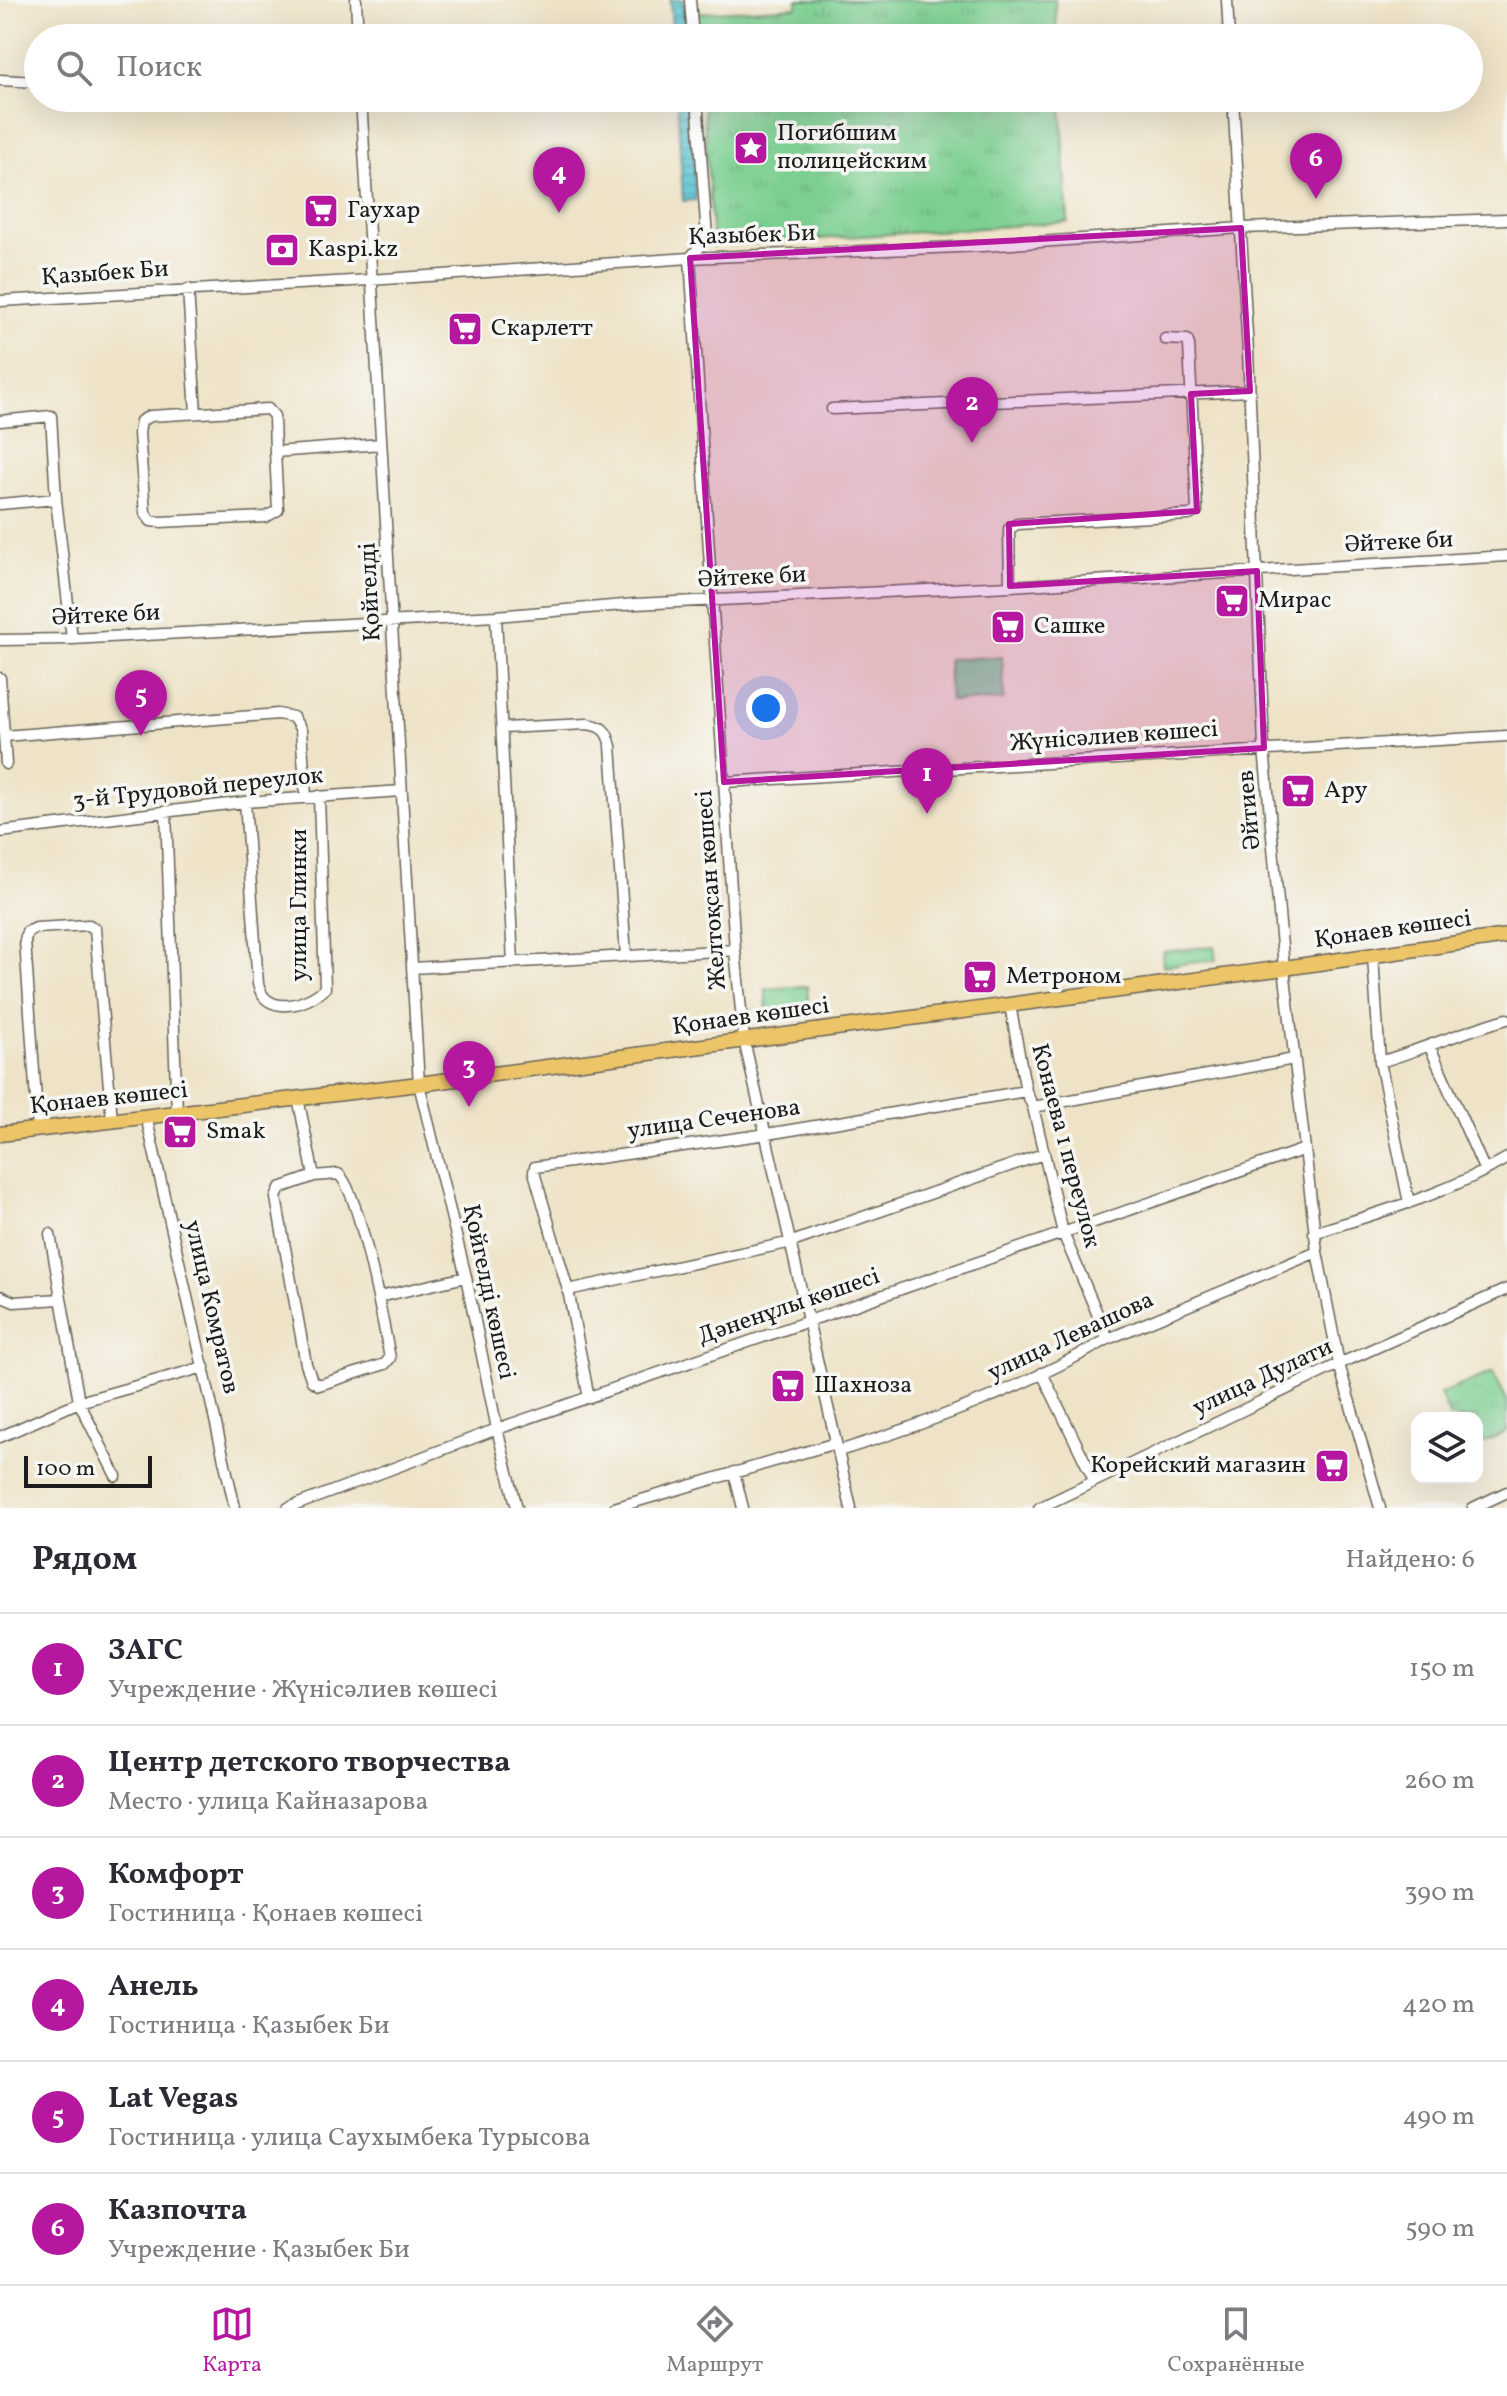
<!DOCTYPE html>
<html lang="ru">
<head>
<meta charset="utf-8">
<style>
  :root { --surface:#fff; --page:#f7f7f7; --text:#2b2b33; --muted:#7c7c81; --line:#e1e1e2; --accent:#b5179e }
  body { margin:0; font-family:Vollkorn,serif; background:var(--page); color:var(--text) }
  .controls { position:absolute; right:24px; bottom:24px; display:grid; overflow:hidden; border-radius:16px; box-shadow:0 8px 32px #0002 }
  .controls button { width:72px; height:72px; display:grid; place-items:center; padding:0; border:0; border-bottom:2px solid var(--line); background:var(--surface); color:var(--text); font:40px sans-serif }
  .scale { position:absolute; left:24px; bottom:20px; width:128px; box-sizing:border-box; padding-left:8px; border:4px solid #1c1c1c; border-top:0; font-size:22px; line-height:28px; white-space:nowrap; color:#1c1c1c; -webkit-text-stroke:6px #f6f6f2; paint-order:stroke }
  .you { position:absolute; left:766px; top:708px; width:28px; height:28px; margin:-20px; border:6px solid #fff; border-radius:50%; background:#1a73e8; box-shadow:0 0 0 12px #1a73e833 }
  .badge { display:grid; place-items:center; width:52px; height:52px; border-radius:50%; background:var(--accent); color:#fff; font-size:26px; font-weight:700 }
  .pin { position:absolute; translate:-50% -66px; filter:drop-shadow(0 2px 4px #0008) }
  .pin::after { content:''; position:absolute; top:42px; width:28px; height:24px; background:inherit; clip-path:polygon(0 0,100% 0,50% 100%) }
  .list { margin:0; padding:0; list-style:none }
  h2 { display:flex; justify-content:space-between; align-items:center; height:104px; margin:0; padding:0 32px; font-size:34px }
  h2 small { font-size:26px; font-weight:400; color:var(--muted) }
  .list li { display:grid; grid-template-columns:52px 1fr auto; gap:24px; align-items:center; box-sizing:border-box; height:112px; padding:0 32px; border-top:2px solid var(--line) }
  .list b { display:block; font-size:30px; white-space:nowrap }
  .list p { margin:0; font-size:26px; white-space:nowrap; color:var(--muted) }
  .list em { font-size:26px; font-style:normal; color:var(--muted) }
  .icon { flex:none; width:44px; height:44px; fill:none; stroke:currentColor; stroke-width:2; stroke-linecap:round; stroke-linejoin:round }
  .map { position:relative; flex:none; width:1507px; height:1508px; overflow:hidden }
  .search { position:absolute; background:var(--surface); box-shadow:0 8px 32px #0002; left:24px; right:24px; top:24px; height:88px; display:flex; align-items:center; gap:20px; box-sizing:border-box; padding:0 28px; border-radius:44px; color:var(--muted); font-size:30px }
  .sheet { height:776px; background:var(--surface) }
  nav { display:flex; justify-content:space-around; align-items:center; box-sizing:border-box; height:112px; border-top:2px solid var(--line); background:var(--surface); font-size:22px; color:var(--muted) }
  nav a { display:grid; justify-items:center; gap:4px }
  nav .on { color:var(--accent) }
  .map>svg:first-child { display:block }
  .grass { fill:url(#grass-tufts); stroke:#4c7656; stroke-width:2 }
  .pitch { fill:#7ccf91; stroke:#4c7656; stroke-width:2 }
  .water { fill:url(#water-rules); stroke:#3a6f76; stroke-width:2 }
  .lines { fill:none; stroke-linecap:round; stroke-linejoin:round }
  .minor-casing { stroke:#666258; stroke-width:13 }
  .major-casing { stroke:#666258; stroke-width:17 }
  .minor { stroke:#fff; stroke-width:10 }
  .major { stroke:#edc569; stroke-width:14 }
  .marked { fill:#b5179e; fill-opacity:0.2; stroke:#b5179e; stroke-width:6; stroke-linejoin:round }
  .labels { text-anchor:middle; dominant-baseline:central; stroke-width:7; stroke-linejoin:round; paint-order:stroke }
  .poi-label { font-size:24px; fill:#1c1c1c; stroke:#f6f6f2; text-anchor:start }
  .street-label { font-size:24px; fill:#1c1c1c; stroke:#f6f6f2 }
</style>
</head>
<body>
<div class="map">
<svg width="1507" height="1508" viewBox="0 0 1507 1508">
  <defs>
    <pattern id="grass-tufts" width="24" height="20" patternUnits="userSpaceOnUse" patternTransform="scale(2)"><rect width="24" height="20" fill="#7ccf91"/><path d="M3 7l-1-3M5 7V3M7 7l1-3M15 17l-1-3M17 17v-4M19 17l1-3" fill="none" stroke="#6bb17c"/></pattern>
    <pattern id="water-rules" width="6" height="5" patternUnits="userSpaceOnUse" patternTransform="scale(2)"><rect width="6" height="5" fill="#57c2d1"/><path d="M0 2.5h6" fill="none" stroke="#4ba6b3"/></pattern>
  </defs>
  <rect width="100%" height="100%" fill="#f6f6f2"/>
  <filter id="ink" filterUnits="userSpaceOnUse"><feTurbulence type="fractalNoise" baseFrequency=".0125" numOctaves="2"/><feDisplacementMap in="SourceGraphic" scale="16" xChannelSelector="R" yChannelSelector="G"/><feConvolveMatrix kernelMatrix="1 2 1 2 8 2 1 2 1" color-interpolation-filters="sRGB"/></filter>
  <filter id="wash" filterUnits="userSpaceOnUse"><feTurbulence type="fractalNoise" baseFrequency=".006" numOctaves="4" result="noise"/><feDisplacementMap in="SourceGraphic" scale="32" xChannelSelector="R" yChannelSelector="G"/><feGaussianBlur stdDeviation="1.8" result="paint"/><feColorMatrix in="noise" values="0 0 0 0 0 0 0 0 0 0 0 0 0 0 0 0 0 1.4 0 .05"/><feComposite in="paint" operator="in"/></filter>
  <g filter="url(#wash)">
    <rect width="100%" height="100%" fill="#eee3c7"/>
    <path class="grass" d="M797,0H1055L1057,38H699L697,13L797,7Z
      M703,98H1061L1068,222L713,246Z
      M1214,946L1216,960L1163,966L1162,952Z
      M1493,1372L1507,1400V1432L1477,1446V1418H1450L1440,1394Z"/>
    <path class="pitch" d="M1002,657L1004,700L950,701L948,659Z
      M807,986L809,1010L767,1013L766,989Z"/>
    <path class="water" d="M670,0H683L686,38H673Z
      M677,98H690L696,200L683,201Z"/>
  </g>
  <g filter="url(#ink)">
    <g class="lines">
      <g class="minor-casing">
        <path id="minor" d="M356,0L358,38
          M690,0L693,38
          M1227,0L1229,38
          M0,80L38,82
          M361,98L419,1084L466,1277L497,1429L517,1508
          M697,98L707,238L690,258L735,950L744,1040L851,1508
          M1233,98L1248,352L1264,748L1284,968L1317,1252L1339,1364L1380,1508
          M188,289L196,413
          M0,301L370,280L690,258L982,246L1241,228L1507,219
          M832,409L1250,391
          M0,421L51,416L56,499L72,639
          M275,452L278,510L266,517L160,522L151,521L145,513L139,433L141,421L150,416L268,409L274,416L275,452L381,444
          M0,504L56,499
          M1010,586L1009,529L1017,524L1189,515L1197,511L1189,345L1187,340L1165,339
          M496,616L513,963
          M0,640L72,639L496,616L635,604L1010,586L1507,556
          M0,678L6,764
          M503,728L587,724C603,726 607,731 611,746L626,955
          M4,736L278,714L293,717L301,730L306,796
          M724,782L1507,736
          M245,802L258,984C265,1017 307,1006 325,988L319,796
          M166,811L177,1114
          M0,832L245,802L401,791
          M1373,956L1380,1062L1409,1203
          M412,968L735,950
          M1010,1005L1026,1091L1033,1107L1063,1233L1108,1339
          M1430,1047L1485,1171
          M1380,1062C1423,1049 1464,1031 1507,1019
          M298,1098L314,1176
          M1033,1107L1294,1059
          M146,1116L235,1508
          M38,1129L25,941L27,932L36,928L89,925L95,929L112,1120
          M338,1174C359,1188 384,1327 390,1358L385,1364L319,1385L312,1381L306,1364L276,1198L280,1188L314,1176Z
          M1314,1233C1380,1212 1448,1194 1507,1158
          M50,1234L79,1402L116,1476
          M568,1290L792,1242L1043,1154
          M0,1296L14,1302L60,1299
          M379,1297L466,1277
          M1042,1373L1094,1480
          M589,1398L568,1290L534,1172L535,1167L767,1134L1026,1091
          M0,1437L79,1402L204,1367
          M839,1451C931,1422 1024,1388 1108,1339L1317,1252
          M734,1472L743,1508
          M288,1508L497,1429L1305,1149
          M614,1508L836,1443
          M1039,1508L1339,1364L1507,1289
          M1473,1508L1507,1492"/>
      </g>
      <g class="major-casing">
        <path id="major" d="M0,1134L419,1084L1284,968L1507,936"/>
      </g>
      <use href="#minor" class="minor"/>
      <use href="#major" class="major"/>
    </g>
  </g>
  <path class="marked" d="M1241,228L1250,391L1191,394L1197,511L1009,524L1010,586L1257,571L1264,748L724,782L690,258Z"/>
  <defs>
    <g id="sight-square" transform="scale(1.8)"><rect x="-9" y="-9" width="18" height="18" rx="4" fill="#b5179e" stroke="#f6f6f2"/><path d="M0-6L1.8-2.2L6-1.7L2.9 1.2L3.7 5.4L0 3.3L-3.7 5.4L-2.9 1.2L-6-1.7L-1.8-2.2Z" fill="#fff"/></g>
    <g id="supermarket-square" transform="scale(1.8)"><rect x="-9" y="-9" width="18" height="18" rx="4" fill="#b5179e" stroke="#f6f6f2"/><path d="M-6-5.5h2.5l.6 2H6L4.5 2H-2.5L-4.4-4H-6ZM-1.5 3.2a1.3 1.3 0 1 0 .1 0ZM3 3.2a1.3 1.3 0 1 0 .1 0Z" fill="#fff"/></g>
    <g id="bank-square" transform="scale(1.8)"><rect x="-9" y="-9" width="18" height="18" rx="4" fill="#b5179e" stroke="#f6f6f2"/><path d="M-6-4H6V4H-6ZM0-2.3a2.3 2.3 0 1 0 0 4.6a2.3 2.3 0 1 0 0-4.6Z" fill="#fff"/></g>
  </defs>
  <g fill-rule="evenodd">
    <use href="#sight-square" x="751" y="148"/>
    <use href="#supermarket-square" x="321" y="211"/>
    <use href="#bank-square" x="282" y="250"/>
    <use href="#supermarket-square" x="465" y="329"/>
    <use href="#supermarket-square" x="1232" y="601"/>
    <use href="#supermarket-square" x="1008" y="627"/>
    <use href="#supermarket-square" x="1298" y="791"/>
    <use href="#supermarket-square" x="980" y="977"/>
    <use href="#supermarket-square" x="180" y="1132"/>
    <use href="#supermarket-square" x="788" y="1386"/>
    <use href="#supermarket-square" x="1332" y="1466"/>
  </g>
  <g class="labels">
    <g class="poi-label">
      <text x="777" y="134">Погибшим<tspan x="777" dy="28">полицейским</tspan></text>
      <text x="347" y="211">Гаухар</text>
      <text x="308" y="250">Kaspi.kz</text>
      <text x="491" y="329">Скарлетт</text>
      <text x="1258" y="601">Мирас</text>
      <text x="1034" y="627">Сашке</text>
      <text x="1324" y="791">Ару</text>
      <text x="1006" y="977">Метроном</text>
      <text x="206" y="1132">Smak</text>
      <text x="814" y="1386">Шахноза</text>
      <text x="1306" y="1466" text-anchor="end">Корейский магазин</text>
    </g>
    <g class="street-label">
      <text transform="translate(752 236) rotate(-2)">Қазыбек Би</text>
      <text transform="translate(105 274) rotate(-4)">Қазыбек Би</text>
      <text transform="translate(1399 543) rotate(-3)">Әйтеке би</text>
      <text transform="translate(752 578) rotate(-3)">Әйтеке би</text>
      <text transform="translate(371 592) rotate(-93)">Қойгелді</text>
      <text transform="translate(106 616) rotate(-3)">Әйтеке би</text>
      <text transform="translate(1114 737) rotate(-4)">Жүнісәлиев көшесі</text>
      <text transform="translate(198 789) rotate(-6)">3-й Трудовой переулок</text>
      <text transform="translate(1250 810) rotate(-95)">Әйтиев</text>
      <text transform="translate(712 890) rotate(-94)">Желтоқсан көшесі</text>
      <text transform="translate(300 905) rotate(-90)">улица Глинки</text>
      <text transform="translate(1393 930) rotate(-8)">Қонаев көшесі</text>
      <text transform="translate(751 1017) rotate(-8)">Қонаев көшесі</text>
      <text transform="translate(109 1099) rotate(-6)">Қонаев көшесі</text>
      <text transform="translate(714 1120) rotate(-8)">улица Сеченова</text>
      <text transform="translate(1065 1146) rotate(75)">Конаева 1 переулок</text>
      <text transform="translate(488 1292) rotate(78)">Қойгелді көшесі</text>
      <text transform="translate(211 1307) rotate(77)">улица Комратов</text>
      <text transform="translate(789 1307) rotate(-19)">Дәненұлы көшесі</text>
      <text transform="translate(1071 1337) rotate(-25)">улица Левашова</text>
      <text transform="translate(1263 1378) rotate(-25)">улица Дулати</text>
    </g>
  </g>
</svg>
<div class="controls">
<button><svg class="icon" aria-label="layers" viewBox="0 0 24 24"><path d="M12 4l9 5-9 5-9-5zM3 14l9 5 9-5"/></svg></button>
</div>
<div class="scale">100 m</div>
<div class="you"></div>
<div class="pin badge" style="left:927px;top:814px">1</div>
<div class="pin badge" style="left:972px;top:443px">2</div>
<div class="pin badge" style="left:469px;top:1107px">3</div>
<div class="pin badge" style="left:559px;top:213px">4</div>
<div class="pin badge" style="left:141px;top:736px">5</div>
<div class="pin badge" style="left:1316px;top:199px">6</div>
<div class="search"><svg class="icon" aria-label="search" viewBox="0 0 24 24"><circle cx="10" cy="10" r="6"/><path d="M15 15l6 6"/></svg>Поиск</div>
</div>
<section class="sheet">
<h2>Рядом<small>Найдено: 6</small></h2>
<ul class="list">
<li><span class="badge">1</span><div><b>ЗАГС</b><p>Учреждение · Жүнісәлиев көшесі</p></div><em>150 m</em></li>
<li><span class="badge">2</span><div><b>Центр детского творчества</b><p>Место · улица Кайназарова</p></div><em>260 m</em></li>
<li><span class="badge">3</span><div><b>Комфорт</b><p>Гостиница · Қонаев көшесі</p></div><em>390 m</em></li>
<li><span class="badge">4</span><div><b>Анель</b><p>Гостиница · Қазыбек Би</p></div><em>420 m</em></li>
<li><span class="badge">5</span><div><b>Lat Vegas</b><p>Гостиница · улица Саухымбека Турысова</p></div><em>490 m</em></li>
<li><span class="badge">6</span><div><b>Казпочта</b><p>Учреждение · Қазыбек Би</p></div><em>590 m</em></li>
</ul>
</section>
<nav>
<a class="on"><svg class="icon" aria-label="map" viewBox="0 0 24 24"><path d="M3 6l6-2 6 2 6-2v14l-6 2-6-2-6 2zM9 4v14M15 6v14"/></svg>Карта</a>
<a><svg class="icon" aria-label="directions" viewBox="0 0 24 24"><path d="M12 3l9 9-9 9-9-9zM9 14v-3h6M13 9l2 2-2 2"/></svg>Маршрут</a>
<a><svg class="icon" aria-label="saved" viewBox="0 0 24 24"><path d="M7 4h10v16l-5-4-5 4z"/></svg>Сохранённые</a>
</nav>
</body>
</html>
